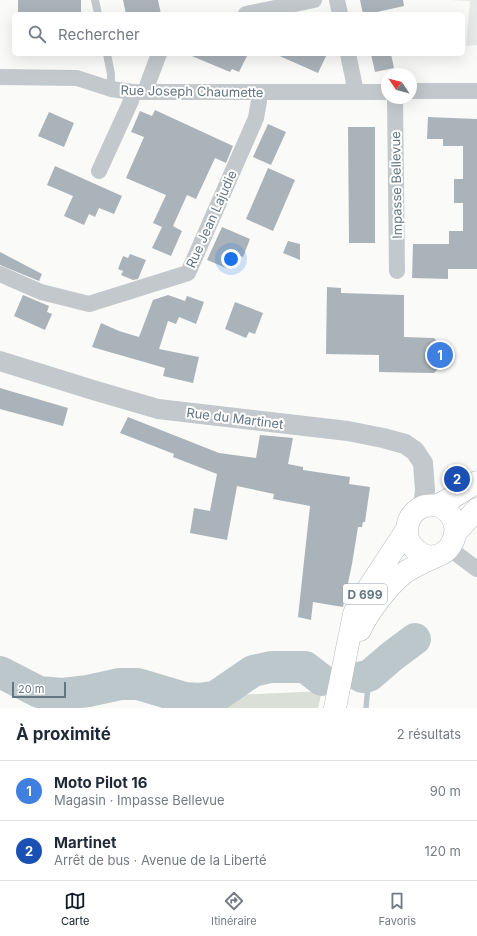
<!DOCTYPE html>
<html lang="fr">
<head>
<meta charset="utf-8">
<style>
  :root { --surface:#fff; --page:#f6f6f7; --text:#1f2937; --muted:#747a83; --line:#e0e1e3; --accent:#111827 }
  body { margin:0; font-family:Inter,sans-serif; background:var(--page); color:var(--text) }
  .compass { position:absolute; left:381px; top:68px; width:36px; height:36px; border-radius:50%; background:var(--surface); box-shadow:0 4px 16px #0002; rotate:305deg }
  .scale { position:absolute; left:12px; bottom:10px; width:54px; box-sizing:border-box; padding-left:4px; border:2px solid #657683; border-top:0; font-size:11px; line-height:14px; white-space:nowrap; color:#657683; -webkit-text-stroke:3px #fff; paint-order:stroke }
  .you { position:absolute; left:231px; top:259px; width:14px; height:14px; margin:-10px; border:3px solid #fff; border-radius:50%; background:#1a73e8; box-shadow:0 0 0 6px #1a73e833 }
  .badge { display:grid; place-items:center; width:26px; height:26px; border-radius:50%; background:var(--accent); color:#fff; font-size:13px; font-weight:700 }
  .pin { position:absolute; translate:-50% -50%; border:2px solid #fff; box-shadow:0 1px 4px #0006 }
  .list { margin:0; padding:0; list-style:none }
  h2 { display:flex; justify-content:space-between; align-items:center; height:52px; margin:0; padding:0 16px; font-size:17px }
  h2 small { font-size:13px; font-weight:400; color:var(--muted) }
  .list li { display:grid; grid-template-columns:26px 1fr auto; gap:12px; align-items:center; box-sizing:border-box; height:60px; padding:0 16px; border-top:1px solid var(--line) }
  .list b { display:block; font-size:15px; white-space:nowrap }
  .list p { margin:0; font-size:13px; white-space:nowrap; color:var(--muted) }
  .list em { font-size:13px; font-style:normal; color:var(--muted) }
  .icon { flex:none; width:22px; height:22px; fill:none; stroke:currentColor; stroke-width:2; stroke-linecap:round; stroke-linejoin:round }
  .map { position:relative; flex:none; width:477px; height:708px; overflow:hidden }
  .search { position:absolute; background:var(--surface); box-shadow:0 4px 16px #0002; left:12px; right:12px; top:12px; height:44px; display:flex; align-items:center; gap:10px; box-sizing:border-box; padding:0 14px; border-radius:6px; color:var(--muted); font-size:15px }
  .sheet { height:172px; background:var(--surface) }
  nav { display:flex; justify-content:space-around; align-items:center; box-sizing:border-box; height:56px; border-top:1px solid var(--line); background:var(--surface); font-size:11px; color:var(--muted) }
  nav a { display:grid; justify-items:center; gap:2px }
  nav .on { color:var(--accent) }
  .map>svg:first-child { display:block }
  .built { fill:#e8e9e9 }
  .green { fill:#dadfd7 }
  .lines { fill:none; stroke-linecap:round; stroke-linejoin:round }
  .stream { stroke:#bbc7cb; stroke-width:5.5 }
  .river { stroke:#bbc7cb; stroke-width:32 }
  .building { fill:#aab3b9 }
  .primary-casing { stroke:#b5babe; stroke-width:23 }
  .service { stroke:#c3c8cc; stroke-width:8 }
  .minor { stroke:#c3c8cc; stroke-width:16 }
  .tertiary { stroke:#c3c8cc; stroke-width:20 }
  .primary { stroke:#fff; stroke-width:22 }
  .labels { text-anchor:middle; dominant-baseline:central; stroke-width:4; stroke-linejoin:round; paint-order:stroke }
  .shield { fill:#fff; stroke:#939fa8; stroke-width:1 }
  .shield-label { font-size:12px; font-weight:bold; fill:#657683 }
  .street-label { font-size:13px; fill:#657683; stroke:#fff }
</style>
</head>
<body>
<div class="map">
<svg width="477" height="708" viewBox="0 0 477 708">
  <rect width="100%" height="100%" fill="#fafaf8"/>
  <path class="built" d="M448,0H477V45L466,46L470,1Z"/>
  <path class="green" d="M322,691L318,708H174L173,698Z"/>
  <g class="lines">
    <path class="stream" d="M366,708L369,676"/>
    <path class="river" d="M0,672L39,692L63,694L88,691L120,684H138L185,698L199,699L215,697L253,671L271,667H305L322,680
      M362,677L369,676L391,657L415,639"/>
  </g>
  <path class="building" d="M18,0H81V14H18Z
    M123,0H158L161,14H126Z
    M360,0H403L404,6L368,14H363Z
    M187,54H248L239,72L232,69L230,72Z
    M275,54H327L318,73Z
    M371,54H391L394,68L375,72Z
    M155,110L233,146L226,163L215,158L196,199L187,195L173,226L182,231L171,256L152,248L162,227L153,223L166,195L126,178L144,137L131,132L140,111L152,116Z
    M49,112L74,123L64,147L38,136Z
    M428,117L477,119V269H448V279L412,278L413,244H449V231H463V203H454V179H463V146H443V139H427Z
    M268,124L286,132L271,165L253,157Z
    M348,127H375V243H349Z
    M55,166L122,196L114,214L99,208L95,217L89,214L84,225L64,216L73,196L47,185Z
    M268,168L295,180L273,231L246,219Z
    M222,227L250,239L243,257L233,253L226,268L207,260Z
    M288,241L300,244V260L283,253Z
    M0,252L42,274L39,281L0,265Z
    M130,254L146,260L138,279L133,280L121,275L123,271L118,269L123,256L128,258Z
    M327,287L341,288V293L404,295V337L434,338L452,356L434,373H431L379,372V355L326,354Z
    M23,295L49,306L47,312L52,314L45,330L14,316Z
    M168,295L185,301L187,296L204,302L196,324L179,317L176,324L168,321L159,349L199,357L193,383L163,376L165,368L92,347L101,323L119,331L139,337L153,300Z
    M235,302L263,313L255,334L249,332L246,338L225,329Z
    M0,388L68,408L63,426L0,409Z
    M128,417L219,453L256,458L260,435L293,438L288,464L303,467V470L350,477L349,484L370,487L365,522H363L362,527H358L352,564L343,607L313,602L311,620L298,617L310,506L273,499L274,494L237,486L227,540L190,533L194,508L210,511L217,474L173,457L174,454L120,433Z"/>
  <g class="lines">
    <g class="primary-casing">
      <path id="primary" d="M438,505C477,524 442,577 414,548C402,536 406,514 422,507C428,504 435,507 440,504C453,498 465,489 477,482
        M458,530L477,509
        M360,630C368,612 388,586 404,573C414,566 426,561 437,556
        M335,708L354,614L362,598L407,529"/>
    </g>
    <path class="service" d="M95,0L98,14
      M107,54L111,74V89"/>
    <path class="minor" d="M337,0L340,14
      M246,14L314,0
      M348,54L356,92
      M0,77L77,78L111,89L133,92H387
      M411,91H477
      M146,92L148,83L159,54
      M395,98L397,271
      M99,171L131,101L133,92
      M0,274L41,292L89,304L188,273L256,118L259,101V92
      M450,549L477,569"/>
    <path class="tertiary" d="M0,361L93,390L158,409L348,431L383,438L405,444L415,451L423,463L425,490L423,507"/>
    <use href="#primary" class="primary"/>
  </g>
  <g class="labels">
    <rect class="shield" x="343" y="584" width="44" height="20" rx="3"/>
    <g class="shield-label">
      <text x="365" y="594">D 699</text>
    </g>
    <g class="street-label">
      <text transform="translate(192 91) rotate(1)">Rue Joseph Chaumette</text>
      <text transform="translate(396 185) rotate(-91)">Impasse Bellevue</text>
      <text transform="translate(211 219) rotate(-66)">Rue Jean Lajudie</text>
      <text transform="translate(235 418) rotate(7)">Rue du Martinet</text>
    </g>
  </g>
</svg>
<svg class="compass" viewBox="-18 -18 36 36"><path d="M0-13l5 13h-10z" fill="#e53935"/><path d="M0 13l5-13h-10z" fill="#747a83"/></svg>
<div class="scale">20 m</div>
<div class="you"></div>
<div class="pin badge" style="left:440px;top:355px;background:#3f7fe0">1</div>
<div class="pin badge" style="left:457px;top:479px;background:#1a4fb4">2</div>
<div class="search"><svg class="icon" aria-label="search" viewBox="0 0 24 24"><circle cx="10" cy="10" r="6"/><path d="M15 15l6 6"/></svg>Rechercher</div>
</div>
<section class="sheet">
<h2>À proximité<small>2 résultats</small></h2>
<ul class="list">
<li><span class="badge" style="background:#3f7fe0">1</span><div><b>Moto Pilot 16</b><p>Magasin · Impasse Bellevue</p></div><em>90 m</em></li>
<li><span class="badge" style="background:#1a4fb4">2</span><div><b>Martinet</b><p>Arrêt de bus · Avenue de la Liberté</p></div><em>120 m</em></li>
</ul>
</section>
<nav>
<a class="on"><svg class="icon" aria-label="map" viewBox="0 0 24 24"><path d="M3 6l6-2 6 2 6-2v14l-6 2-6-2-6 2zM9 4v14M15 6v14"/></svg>Carte</a>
<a><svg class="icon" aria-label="directions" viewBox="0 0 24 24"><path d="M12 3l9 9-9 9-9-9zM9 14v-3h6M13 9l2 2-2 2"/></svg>Itinéraire</a>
<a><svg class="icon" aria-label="saved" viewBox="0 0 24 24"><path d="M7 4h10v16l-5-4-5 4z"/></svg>Favoris</a>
</nav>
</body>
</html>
